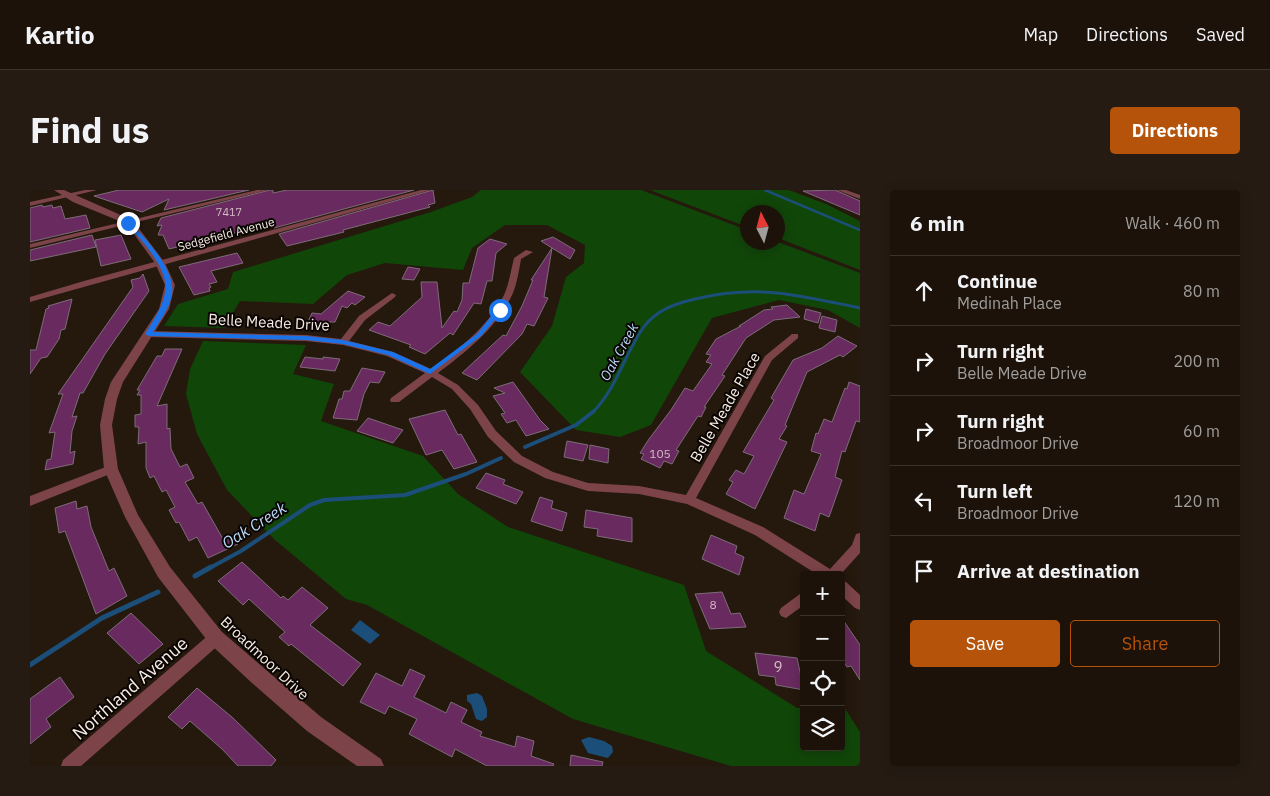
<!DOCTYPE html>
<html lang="en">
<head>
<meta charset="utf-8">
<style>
  :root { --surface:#1c120a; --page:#251b13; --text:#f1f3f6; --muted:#a09e9c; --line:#3a322b; --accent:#b45309 }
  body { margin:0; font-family:"IBM Plex Sans",sans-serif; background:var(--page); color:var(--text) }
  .controls { position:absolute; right:15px; bottom:15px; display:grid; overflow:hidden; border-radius:5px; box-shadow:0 2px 12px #0003 }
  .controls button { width:45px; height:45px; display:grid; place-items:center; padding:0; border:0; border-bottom:1px solid var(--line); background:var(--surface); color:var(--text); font:25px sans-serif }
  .compass { position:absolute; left:710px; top:15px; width:45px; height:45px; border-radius:50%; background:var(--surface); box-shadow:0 2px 12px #0003; rotate:354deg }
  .stop { position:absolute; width:15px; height:15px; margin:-11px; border:4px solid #1a73e8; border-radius:50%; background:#fff }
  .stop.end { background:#1a73e8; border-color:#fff; box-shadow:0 1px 5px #0008 }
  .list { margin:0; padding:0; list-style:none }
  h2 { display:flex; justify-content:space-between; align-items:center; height:65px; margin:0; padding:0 20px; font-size:21px }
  h2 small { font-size:16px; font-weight:400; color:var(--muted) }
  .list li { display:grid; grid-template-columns:32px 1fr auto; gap:15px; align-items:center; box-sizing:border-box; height:70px; padding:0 20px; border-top:1px solid var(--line) }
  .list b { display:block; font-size:19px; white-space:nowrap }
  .list p { margin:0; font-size:16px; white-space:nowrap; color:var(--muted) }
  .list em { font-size:16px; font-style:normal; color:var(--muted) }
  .actions { display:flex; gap:10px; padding:15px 20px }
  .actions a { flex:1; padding:11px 0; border:1px solid var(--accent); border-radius:5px; text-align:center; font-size:18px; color:var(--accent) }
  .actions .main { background:var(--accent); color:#fff }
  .icon { flex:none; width:28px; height:28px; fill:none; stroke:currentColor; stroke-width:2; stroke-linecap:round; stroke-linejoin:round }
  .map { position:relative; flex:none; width:830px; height:576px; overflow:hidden; border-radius:5px }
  header { display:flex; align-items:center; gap:30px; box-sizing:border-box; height:70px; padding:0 25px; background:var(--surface); border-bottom:1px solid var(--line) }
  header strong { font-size:24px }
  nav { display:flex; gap:28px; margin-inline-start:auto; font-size:18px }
  .intro { display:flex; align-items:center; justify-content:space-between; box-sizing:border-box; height:120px; padding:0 30px }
  h1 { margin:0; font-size:35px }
  .button { padding:12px 22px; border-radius:5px; background:var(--accent); color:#fff; font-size:18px; font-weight:700 }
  main { display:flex; gap:30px; padding:0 30px }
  aside { flex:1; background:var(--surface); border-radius:5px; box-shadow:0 2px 12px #0003 }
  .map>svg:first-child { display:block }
  .green { fill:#114609 }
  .water { fill:#1b4f7a }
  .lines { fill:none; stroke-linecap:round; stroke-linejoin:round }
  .stream-far3 { stroke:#1b4f7a; stroke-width:2.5 }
  .stream-far2 { stroke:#1b4f7a; stroke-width:3 }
  .stream-far1 { stroke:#1b4f7a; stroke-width:4 }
  .stream { stroke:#1b4f7a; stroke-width:5 }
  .building { fill:#692b5f; stroke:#7d6c79 }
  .minor { fill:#7c4449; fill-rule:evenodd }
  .tertiary { fill:#7c4449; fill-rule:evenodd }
  .route { fill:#1a73e8 }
  .labels { text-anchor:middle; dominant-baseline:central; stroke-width:4; stroke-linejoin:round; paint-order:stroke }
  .far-number-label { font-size:11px; fill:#d4bcc4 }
  .far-street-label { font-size:12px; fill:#f7ede5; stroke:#0a0502 }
  .number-label { font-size:12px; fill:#d4bcc4 }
  .far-water-label { font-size:14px; font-style:italic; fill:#b8dafa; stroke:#0a0502 }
  .street-label { font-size:15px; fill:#f7ede5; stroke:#0a0502 }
  .near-number-label { font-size:15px; fill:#d4bcc4 }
  .water-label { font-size:16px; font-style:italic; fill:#b8dafa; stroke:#0a0502 }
  .near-street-label { font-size:18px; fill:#f7ede5; stroke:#0a0502 }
</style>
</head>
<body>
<header>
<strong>Kartio</strong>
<nav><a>Map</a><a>Directions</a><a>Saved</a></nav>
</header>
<div class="intro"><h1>Find us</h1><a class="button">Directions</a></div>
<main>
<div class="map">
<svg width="830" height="576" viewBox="0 0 830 576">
  <rect width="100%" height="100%" fill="#25180d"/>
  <path class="green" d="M451,0H611L717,40L718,52H748L830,83V138L798,120L749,110L682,128L621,235L590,247L546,240L490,182L522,136L536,87L554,73L555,55L517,35H475L442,58L433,80L355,73L317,85L283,114L210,111L194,138L134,136L148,114L198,99L203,82L401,22L442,7Z
    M620,0H759L796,14L830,31V80L748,48V22H718L717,37Z
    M173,151L276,155L263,184L304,194L291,231L393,266L428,304L478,337L654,395L676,461L767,518H774V557H811V517H814L830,542V576H701L543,529L337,415L316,409L245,350L197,300L167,244L156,204L160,179Z"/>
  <path class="water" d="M330,430L350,445L340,454L321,440Z
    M447,503L452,506L457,519V527L452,531L446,529L441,514L437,511V505Z
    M559,547L574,551L582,556L583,562L578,568L558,563L551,550Z"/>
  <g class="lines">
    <path class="stream-far3" d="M735,0L830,40"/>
    <path class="stream-far2" d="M563,222C587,198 594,165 613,138C626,120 644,114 665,109C729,94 767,105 830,118"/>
    <path class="stream-far1" d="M495,257L546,235L564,221
      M178,379L211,361L280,315L294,310L375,305L436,284L471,268"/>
    <path class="stream" d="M165,386L181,377
      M0,475L72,428L128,402"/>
  </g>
  <path class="building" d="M89,0H219L134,20L139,9L112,22L64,6Z
    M240,0H243V3L257,0H384L244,38L241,34L139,59L133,45H128L132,35L127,36L131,28Z
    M403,0L405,13L398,15L400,17L313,40L314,42L257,56L249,44Z
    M805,0L830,11V25L773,1Z
    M12,15L13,17L22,15L23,18L31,16L35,29L56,25L60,38L0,52V18Z
    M62,45L66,57L0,71V60Z
    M91,45L101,69L71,76L65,50Z
    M523,47L545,60L540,69L522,58L514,107L518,108L504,136L497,134L492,144L447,190L432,183L473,145L476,146L492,116L503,90H501L522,58L511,51Z
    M460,49L477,54L466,63L462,91H457L451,114L444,113L423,145L420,143L395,164L379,157L381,155L339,140L348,132L360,136L392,107L391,92H407L412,138L424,121L427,122L432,110L433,93H439L448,58Z
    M207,63L213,73L181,81L187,92L179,94L181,97L179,98L180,101L164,105L149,77Z
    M378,77L390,79L384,90L372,89Z
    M113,84L119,101L75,164L53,203H50L42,227L47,226L42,241L40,263L45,261L43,274L15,280L17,270L21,269L25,242L19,243L33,204H28L103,97L101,90L110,88Z
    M318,101L335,107L325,115L322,113L317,118L312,116L305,132H295L293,135L277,134L282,123L291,124Z
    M42,109L35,139L31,140L29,149L17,167L11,168L0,184V160H6L16,119L19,118L18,116Z
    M757,115L770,127L744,130L716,148L692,185L695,186L674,217H676L671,227L668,226L646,260L649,261L642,274L634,271L630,278L611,269L614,264L610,263L619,249L641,220L655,198L663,201L682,174L676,172L681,165L676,164L686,149L711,136H709L734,120L743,119L741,117Z
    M776,119L791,123L788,133L774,129Z
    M792,126L807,130L805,142L789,138Z
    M808,146L827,156L813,167L810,165L777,182L755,235L757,236L749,249L757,252L725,319L696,304L703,292L699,290L706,280L714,284L724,266L713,262L744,210L741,208L763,170L792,158Z
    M135,159H152L127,216L137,214V239L140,238L141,259L150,277L157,274L164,288L155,292L168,314L172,312L193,349L203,345L208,354L178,368L167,347L159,351L149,332L146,333L139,320L145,317L136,300L132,302L124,286L120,288L116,278V252L108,254L109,237H105V225L111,224V205H107L110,200H107L127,166H132Z
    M275,167L293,169V167L310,169L305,181L270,177Z
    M332,178L355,182L349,193L340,192L334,204L327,230L303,228L309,209H312L314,201H320Z
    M483,192L510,230L519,239L496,246L486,230L477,233L471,224L475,223L463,206L475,203L464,198Z
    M819,192L830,196V232L826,231L815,262L812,261L805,287L812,290L799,327L790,323L785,341L754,328L764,300L774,304L791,264L781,261L786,243L788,244L794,229L802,232L815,198L817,199Z
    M415,220L428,245L431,244L447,272L424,279L412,260L396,265L379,229Z
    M338,228L373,240L363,253L327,241Z
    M537,251L558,255L553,271L534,267Z
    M560,255L579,259L578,273L559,269Z
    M456,283L475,290L473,294L493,302L486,314L446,298Z
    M510,307L523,311L521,318L537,323L532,341L501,331Z
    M46,311L47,319L57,316L61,337L79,381L84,378L97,406L66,424L35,341L29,343L25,318Z
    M556,320L602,328V352L567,346L568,339L554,337Z
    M681,345L707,356L705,363L714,367L709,385L672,369Z
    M212,372L251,408L253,406L258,410L272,397L298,418L280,435L331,474L313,496L261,454L259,456L249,447L255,442L219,409L213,415L188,391Z
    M692,402L701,424L710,423L716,437L680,439L665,404Z
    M101,423L133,454L109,474L77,443Z
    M811,427L830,455V490L821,476L817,477L811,468Z
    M725,463L767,468L774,500L746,495L745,487L729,485Z
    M380,479L395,486L384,507L416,523L421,512L437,520L431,532L452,542L450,546L485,557L487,546L504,551L501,566L524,574L523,576H457L425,559L422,567L379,544L387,529L359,516L355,524L330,512L346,483L372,496Z
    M30,487L44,507L16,529L21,537L0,554V509Z
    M167,498L203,528L246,570L241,576H208L192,559L160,531L152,539L138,527Z
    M541,565L573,572L572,576H540Z"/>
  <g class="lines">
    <path class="minor" d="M55,0H67L0,16V12Z
      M227,0H238L0,58V54Z
      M391,0H401L0,112V107L54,91Z
      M807,0H816L830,5V9Z
      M496,60L503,62L491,69C489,81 487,93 483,103C468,137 437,161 408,183L428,195L448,215L466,241L492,266L523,282L558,293L609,296L656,305L735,166L762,144H768V148L742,170L666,308L733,337L800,379L822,355L826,344L830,343V363L810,385H788L725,345L657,314L609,304L558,301L515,288L484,272L458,247L440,219L422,199L402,187L369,212H361L360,210L361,208L395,183L357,166L313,155L276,151L119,147L115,144L119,141L276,145L311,149L329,126L362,103L366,105L365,107L335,130L319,151L363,162L401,179C429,159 458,137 474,105C479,94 481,80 484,68Z
      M81,275L85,276L87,279L85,282L0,316V306Z
      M811,390L816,392L830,405V420L825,418L811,405Z
      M774,401V415L756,428L751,426L749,422L751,418Z
      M186,441L191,443L193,448L191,453L51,576H31L33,570L181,443Z"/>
    <path class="tertiary" d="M24,0H34L93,26L107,36L135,73L145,95L139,119L93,192L87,209L82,235L88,279L108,325L140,377L192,442L291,527L351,569L354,576H327L277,541L222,493L180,454L128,387L95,327L74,279L70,235L75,209L81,192L129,119L135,95L125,73L101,40L87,30L43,12Z"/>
  </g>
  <path class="route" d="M96,32H99C115,47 146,80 142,104C140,118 130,130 123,142L276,146L313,150L363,162L400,179L447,144L467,119L473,120L451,146L400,184L358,165L313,154L276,150L119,146L115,144C141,104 144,91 113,52C108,45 98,39 96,32Z"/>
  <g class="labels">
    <g class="far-number-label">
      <text x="199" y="22">7417</text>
    </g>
    <g class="far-street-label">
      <text transform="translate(196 44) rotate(-15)">Sedgefield Avenue</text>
    </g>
    <g class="number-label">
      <text x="630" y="263">105</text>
      <text x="683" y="414">8</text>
    </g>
    <g class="far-water-label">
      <text transform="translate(589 162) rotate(-61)">Oak Creek</text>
    </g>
    <g class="street-label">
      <text transform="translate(239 132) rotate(3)">Belle Meade Drive</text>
      <text transform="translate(695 217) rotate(-60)">Belle Meade Place</text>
      <text transform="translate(235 468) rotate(43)">Broadmoor Drive</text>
    </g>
    <g class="near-number-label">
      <text x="748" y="476">9</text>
    </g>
    <g class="water-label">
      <text transform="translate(224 335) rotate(-32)">Oak Creek</text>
    </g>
    <g class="near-street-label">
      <text transform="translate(100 498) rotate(-41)">Northland Avenue</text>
    </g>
  </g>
</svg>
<div class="controls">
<button>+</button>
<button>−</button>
<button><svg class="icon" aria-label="locate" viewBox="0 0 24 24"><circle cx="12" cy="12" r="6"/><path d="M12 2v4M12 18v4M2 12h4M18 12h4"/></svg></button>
<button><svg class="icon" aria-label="layers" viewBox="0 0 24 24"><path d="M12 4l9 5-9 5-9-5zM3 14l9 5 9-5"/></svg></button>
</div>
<svg class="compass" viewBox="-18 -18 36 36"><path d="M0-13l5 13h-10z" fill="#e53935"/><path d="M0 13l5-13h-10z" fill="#a09e9c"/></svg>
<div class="stop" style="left:470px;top:120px"></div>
<div class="stop end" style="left:98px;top:33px"></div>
</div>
<aside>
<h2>6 min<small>Walk · 460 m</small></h2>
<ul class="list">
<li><svg class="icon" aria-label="ahead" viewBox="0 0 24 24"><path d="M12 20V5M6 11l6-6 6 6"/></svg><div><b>Continue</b><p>Medinah Place</p></div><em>80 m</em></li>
<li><svg class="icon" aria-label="right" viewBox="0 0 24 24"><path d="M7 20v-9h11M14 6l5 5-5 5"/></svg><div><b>Turn right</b><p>Belle Meade Drive</p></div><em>200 m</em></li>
<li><svg class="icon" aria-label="right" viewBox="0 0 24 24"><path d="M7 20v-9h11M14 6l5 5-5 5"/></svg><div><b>Turn right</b><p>Broadmoor Drive</p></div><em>60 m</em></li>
<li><svg class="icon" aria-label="left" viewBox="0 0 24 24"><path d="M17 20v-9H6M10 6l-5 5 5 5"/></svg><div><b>Turn left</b><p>Broadmoor Drive</p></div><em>120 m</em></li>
<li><svg class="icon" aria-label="arrive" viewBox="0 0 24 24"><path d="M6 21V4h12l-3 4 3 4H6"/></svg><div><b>Arrive at destination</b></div></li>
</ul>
<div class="actions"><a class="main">Save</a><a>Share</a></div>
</aside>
</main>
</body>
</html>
